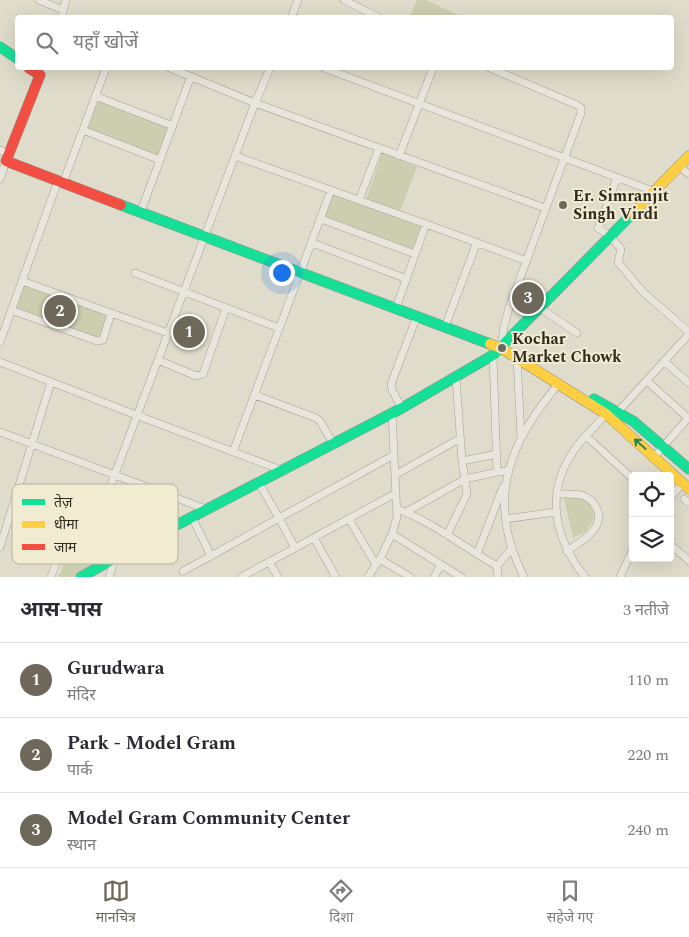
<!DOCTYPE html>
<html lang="hi">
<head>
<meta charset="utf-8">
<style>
  :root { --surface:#fff; --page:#f2f2f3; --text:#2b2b33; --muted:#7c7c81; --line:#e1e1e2; --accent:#6e685b }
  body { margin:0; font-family:Spectral,"Noto Sans Devanagari",serif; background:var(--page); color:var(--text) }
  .controls { position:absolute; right:15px; bottom:15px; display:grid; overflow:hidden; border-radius:5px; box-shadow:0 5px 20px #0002 }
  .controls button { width:45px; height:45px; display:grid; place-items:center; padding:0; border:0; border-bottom:1px solid var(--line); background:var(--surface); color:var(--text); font:25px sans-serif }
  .you { position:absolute; left:281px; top:272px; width:18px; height:18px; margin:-12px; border:4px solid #fff; border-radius:50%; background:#1a73e8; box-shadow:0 0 0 8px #1a73e833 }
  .badge { display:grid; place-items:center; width:32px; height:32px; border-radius:50%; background:var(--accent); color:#fff; font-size:16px; font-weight:700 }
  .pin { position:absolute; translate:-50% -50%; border:2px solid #fff; box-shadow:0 1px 5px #0006 }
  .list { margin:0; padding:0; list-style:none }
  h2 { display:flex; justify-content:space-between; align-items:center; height:65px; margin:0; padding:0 20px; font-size:21px }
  h2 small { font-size:16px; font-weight:400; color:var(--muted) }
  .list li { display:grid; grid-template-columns:32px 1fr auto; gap:15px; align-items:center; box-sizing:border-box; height:75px; padding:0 20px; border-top:1px solid var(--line) }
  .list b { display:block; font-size:19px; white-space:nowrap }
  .list p { margin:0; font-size:16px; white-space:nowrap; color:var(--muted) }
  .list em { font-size:16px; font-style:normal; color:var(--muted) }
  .icon { flex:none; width:28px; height:28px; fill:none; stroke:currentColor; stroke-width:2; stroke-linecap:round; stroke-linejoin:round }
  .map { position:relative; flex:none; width:689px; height:577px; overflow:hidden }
  .search { position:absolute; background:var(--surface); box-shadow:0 5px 20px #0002; left:15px; right:15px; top:15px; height:55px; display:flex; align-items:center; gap:12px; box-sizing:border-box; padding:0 18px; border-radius:5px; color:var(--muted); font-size:19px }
  .sheet { height:290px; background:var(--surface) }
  nav { display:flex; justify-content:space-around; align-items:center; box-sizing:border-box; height:70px; border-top:1px solid var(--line); background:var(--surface); font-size:14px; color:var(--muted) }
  nav a { display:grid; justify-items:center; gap:2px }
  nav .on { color:var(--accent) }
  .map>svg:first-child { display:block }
  .green { fill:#cbcfaf }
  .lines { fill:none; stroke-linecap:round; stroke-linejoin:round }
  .street-casing { stroke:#a5a094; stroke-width:8 }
  .fast-casing { stroke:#949084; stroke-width:11 }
  .slow-casing { stroke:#949084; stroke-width:11 }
  .jam-casing { stroke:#949084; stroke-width:11 }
  .street { stroke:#e8e6dc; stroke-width:7 }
  .fast { stroke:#16e098; stroke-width:10 }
  .slow { stroke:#ffcf43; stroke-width:10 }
  .jam { stroke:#f24e42; stroke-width:10 }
  .oneway { stroke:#24855b }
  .poi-dot { fill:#6e685b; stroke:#f0ebd1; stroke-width:2 }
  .labels { text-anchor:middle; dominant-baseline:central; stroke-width:4; stroke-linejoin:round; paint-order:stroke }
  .poi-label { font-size:16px; font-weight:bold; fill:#312a1e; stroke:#f0ebd1; text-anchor:start }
  .key { fill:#f0ebd1; stroke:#b7b19b; stroke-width:1 }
  .key-label { font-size:14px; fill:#312a1e }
</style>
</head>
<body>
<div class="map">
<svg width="689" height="577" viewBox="0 0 689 577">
  <rect width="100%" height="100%" fill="#e0dccb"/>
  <path class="green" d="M417,0H425L464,17H409Z
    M98,100L168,127L157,156L87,131Z
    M382,153L417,167L400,211L366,200Z
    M333,192L423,225L414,250L323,219Z
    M22,284L105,314L106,318L99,338L13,308Z
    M576,496L589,501L594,509L593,520L586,531L573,538L564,498Z
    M81,529L127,547L72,577H58Z"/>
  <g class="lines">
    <g class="street-casing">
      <path id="street" d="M39,0L63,10
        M344,0L380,18
        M61,18L66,0
        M291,18L298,0
        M170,68L255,103L545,208
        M324,68L653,191
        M490,68L577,105L581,108V113L509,308L504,326L501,348
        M95,96L173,126
        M83,130L160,160
        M0,150L9,154
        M235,156L426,224L527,261
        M399,156L433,68
        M678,166L689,174
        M617,178L598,228L610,236L621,249L618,262L643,292L689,332
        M0,179L6,161
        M63,183L106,68
        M359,200L379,148
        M141,211L191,76
        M321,219L415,254
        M312,243L407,279
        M135,273L279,328
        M396,308L426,224
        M540,308L577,333
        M11,310L97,341L103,340L111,313L22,281
        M111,313L168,333
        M445,327L477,242
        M0,342L58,181
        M493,355L497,472L508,471
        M517,358L521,437
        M158,360L196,376L203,374L226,308
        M664,361L689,383
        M0,362L136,415L284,471
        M456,378L462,461L497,454
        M647,381L689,419
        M255,395L316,418L320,421L334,445
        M402,408L392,390L391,384L417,316
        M615,415L689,334
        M0,432L206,509
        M586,436L633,479
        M233,452L331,190
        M654,457L689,417
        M395,475L459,439
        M557,494C565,494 576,493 584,496C589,498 593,502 596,507C607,527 581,542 567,551
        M670,498L683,483
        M684,499L689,503
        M397,509C425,519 452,538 477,554L503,487
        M406,512L465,479L462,461
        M192,517L211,556L279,518L259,483
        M349,519L376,565
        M505,519L556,512
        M95,527L142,543
        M392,534L461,577
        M447,535L467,494L465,479L497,472
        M314,538L336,577
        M670,544L689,561
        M0,547L51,382
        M295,548L396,493
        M477,554L497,566L511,549
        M380,559L410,577
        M269,562L278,577
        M497,566L498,577
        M183,571L211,556
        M51,577L71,522L74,520L95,527L255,103L270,68
        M109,577L115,558
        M241,577L295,548L279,518L394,455
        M368,577L380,559L392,534L397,517L392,413
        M434,577L441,565
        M524,577C496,522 498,473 531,421C539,408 549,396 558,384
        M585,577C554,538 544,492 575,449C584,436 596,426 606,414
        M620,577L633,549"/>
    </g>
    <g class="fast-casing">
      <path id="fast" d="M0,47L18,59
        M121,205L490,344
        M594,399L633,421L689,469
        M81,577L142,543L402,408L493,355L633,213"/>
    </g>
    <g class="slow-casing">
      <path id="slow" d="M633,213L689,156
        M490,344L501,348L606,414L689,489"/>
    </g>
    <g class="jam-casing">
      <path id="jam" d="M29,68L40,75L6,161L121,205"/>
    </g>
    <use href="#street" class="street"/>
    <use href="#fast" class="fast"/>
    <use href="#slow" class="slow"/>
    <use href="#jam" class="jam"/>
  </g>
  <defs><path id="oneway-shaft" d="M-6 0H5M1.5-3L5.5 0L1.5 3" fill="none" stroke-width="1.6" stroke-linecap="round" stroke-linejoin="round" transform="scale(1.25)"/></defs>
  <use class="oneway" href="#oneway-shaft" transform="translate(640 444) rotate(-138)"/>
  <g class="poi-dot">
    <circle cx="563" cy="205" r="5"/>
    <circle cx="502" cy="348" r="5"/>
  </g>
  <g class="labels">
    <g class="poi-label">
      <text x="573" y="196">Er. Simranjit<tspan x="573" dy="18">Singh Virdi</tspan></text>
      <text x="512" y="339">Kochar<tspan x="512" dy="18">Market Chowk</tspan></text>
    </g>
  </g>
  <rect x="12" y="484" width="166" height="80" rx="8" class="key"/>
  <rect x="22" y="499" width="23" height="6" fill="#16e098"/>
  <rect x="22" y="521" width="23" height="7" fill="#ffcf43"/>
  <rect x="22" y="544" width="23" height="6" fill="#f24e42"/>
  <g class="key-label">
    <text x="54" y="507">तेज़</text>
    <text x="54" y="529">धीमा</text>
    <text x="54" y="552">जाम</text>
  </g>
</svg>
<div class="controls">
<button><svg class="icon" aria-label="locate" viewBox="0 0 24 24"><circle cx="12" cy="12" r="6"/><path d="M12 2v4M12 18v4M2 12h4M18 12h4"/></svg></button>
<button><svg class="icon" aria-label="layers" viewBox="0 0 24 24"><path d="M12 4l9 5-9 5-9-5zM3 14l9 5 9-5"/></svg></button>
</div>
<div class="you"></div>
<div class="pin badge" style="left:189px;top:332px">1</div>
<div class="pin badge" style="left:60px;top:311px">2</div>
<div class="pin badge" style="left:528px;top:298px">3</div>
<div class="search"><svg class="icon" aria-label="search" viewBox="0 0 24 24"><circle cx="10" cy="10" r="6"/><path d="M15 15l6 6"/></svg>यहाँ खोजें</div>
</div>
<section class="sheet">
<h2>आस-पास<small>3 नतीजे</small></h2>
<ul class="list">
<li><span class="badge">1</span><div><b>Gurudwara</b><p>मंदिर</p></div><em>110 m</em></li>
<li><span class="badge">2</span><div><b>Park - Model Gram</b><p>पार्क</p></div><em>220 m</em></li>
<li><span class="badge">3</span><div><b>Model Gram Community Center</b><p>स्थान</p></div><em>240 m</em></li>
</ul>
</section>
<nav>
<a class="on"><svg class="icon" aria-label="map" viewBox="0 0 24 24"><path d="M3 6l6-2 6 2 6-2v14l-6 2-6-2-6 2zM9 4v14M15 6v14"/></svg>मानचित्र</a>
<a><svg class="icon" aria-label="directions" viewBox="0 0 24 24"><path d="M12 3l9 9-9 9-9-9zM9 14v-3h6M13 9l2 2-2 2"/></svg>दिशा</a>
<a><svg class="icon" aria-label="saved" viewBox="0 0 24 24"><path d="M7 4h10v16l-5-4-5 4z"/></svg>सहेजे गए</a>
</nav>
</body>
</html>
